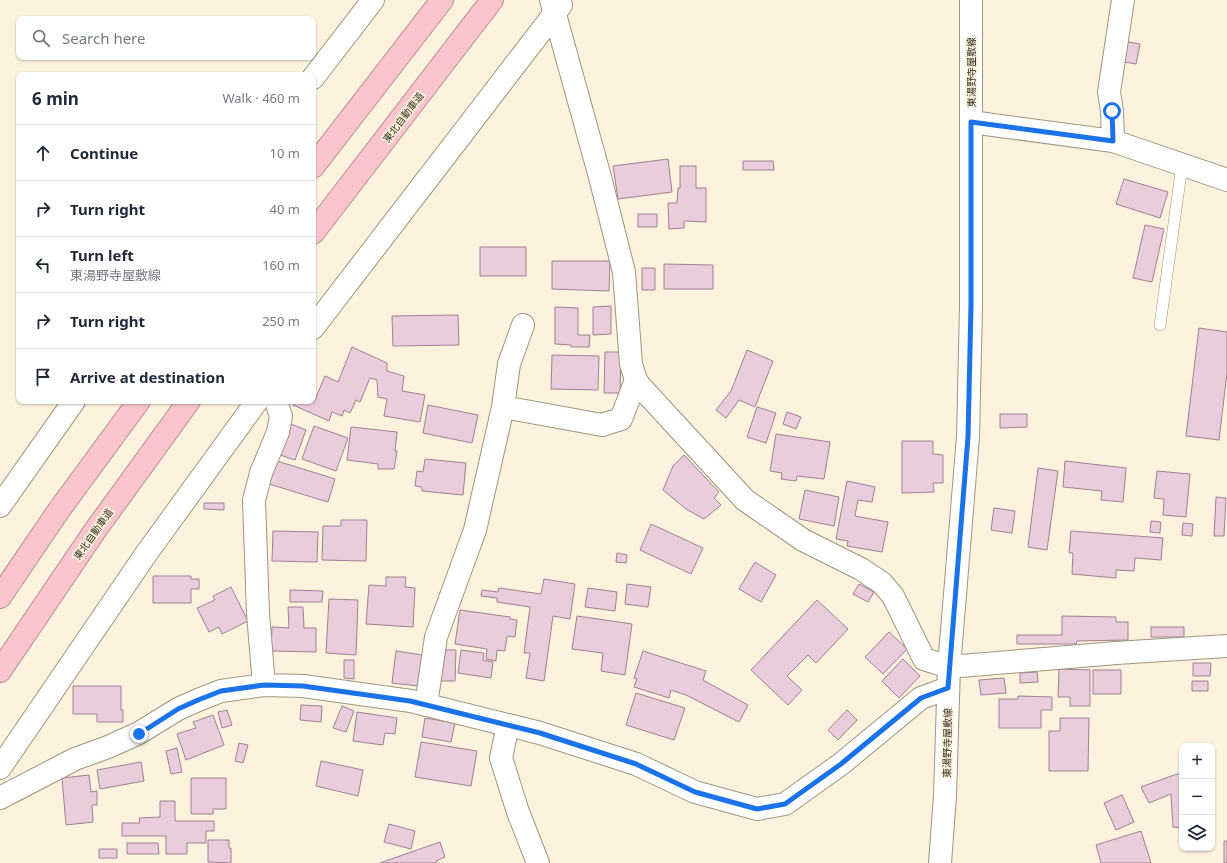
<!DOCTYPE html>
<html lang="en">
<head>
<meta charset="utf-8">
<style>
  :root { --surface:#fff; --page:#f2f2f3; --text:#1f2937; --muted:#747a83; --line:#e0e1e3 }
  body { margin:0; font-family:"Noto Sans","Noto Sans JP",sans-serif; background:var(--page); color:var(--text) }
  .controls { position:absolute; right:12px; bottom:12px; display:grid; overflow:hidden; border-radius:8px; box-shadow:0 1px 3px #0004 }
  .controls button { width:36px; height:36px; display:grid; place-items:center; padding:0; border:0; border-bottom:1px solid var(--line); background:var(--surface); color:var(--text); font:20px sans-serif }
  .stop { position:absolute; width:12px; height:12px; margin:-9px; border:3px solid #1a73e8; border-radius:50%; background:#fff }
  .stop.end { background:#1a73e8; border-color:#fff; box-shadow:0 1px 4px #0008 }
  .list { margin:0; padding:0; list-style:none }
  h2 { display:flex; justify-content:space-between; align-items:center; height:52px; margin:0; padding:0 16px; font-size:17px }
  h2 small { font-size:13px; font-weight:400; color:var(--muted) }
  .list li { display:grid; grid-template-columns:26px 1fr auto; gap:12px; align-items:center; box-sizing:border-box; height:56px; padding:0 16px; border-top:1px solid var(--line) }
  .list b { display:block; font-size:15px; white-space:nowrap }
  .list p { margin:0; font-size:13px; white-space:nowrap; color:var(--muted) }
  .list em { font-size:13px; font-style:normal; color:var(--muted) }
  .icon { flex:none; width:22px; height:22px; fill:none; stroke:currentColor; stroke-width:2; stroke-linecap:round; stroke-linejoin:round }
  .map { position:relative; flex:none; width:1227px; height:863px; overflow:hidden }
  .search { position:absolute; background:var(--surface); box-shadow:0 1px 3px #0004; left:16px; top:16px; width:300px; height:44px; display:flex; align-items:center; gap:10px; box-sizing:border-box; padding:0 14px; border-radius:8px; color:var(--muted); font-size:15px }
  .panel { position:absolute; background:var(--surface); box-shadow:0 1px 3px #0004; left:16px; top:72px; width:300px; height:332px; border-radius:8px }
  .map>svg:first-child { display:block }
  .building { fill:#e9cddc; stroke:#9c8290 }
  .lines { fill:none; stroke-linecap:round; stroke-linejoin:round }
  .lane-casing { stroke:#a0947c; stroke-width:12 }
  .street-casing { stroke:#a0947c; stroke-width:24 }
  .secondary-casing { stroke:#a0947c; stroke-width:24 }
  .highway-casing { stroke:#b59092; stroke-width:24 }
  .lane { stroke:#fff; stroke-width:11 }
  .street { stroke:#fff; stroke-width:22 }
  .secondary { stroke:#fff; stroke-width:22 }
  .highway { stroke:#fac5cc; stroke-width:22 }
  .route { stroke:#1a73e8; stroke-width:5 }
  .labels { text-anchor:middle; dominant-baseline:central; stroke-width:3.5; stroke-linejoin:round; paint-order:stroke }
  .street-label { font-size:10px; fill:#342f25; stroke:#fdf2dd }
</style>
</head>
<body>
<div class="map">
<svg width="1227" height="863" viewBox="0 0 1227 863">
  <rect width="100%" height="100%" fill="#fdf2dd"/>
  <path class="building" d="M1128,42L1140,44L1136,64L1124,62Z
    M668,159L672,192L618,199L613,166Z
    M743,161H773L774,170H743Z
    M680,166H696V188H706V222L684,221V228L669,229L668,203H677L678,188H680Z
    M1124,179L1168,192L1160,218L1116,204Z
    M638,214H657V227H638Z
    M1145,225L1164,229L1152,282L1133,278Z
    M480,247H526V276H480Z
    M552,261H610L609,291L552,289Z
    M664,264L713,265V289H664Z
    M642,268H655V290H642Z
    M611,306V334L593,335V307Z
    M555,307L578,308V335H590L589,347H571V345L555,344Z
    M458,315L459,345L393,346L392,316Z
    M1199,328L1227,332V373L1219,440L1186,436Z
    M352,347L387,363V371L404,376L402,391L425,395L420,422L384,416L387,399L378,397L377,380L370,378L360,402L356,400L350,413L344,410L342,416L332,412L329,421L293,405L295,401L314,402L325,376L338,382Z
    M747,350L773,361L755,407L739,400L726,418L716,410L731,391Z
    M605,352H621L620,393H604Z
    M552,355L599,356L598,390L551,389Z
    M428,405L478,415L472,443L423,433Z
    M757,407L776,413L766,443L747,437Z
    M787,412L801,417L796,429L783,424Z
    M1000,414H1027V427L1000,428Z
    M291,424L306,430L295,460L280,455Z
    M314,426L348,438L336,471L302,459Z
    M351,427L397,432L395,451H397L394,469H378V464L347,460Z
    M776,434L830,442L824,479L797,476L796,481L781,479L782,473L770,471Z
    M902,441H933V454L943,455V483H933L934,492L902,493Z
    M684,455L719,492L714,498L721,505L704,519L686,509L663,490L673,466Z
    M425,459L466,463L463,495L422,491V487L415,486L417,471L423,472Z
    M277,461L335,479L328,502L269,484Z
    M1065,461L1126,468L1123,502L1101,500L1102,491L1063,487Z
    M1038,468L1058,471L1047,550L1028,547Z
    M1157,471L1190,474L1186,517L1163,515L1164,499L1154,498Z
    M847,481L875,487L872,502L858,500L855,516L888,522L882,552L847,546L848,541L836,539Z
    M805,490L839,497L834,526L799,519Z
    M1216,497L1226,498L1224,536H1214Z
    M204,503H224V510L204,509Z
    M994,508L1015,511L1012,533L991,530Z
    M341,520H367L366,561L322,560L323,526H341Z
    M1151,521L1161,522L1160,533L1150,532Z
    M1183,523L1193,524L1192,536L1182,535Z
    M651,524L703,548L691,574L640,550Z
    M273,531L318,532L317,562L272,561Z
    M1071,531L1163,538L1161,560L1135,558L1134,571L1116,570V578L1072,574L1073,553H1069Z
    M617,553L627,555L626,563L616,562Z
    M755,562L776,575L761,602L739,589Z
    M153,576H191V579H199V589H191V603H153Z
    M386,577H406L405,587L415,588L413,627L366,624L369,585L386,586Z
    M544,579L575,584L570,619L553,616L544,681L526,678L530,653H524L530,607L497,602V598L481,596L482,590L498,592L499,588L541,594Z
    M627,584L651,587L648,607L625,604Z
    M859,584L874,592L868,602L853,594Z
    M231,587L248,621L222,634L219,627L209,632L197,608L215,600L213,596Z
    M588,588L617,592L615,611L585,607Z
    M290,590L323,591L322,602H290Z
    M329,599L358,600L356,655L326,653Z
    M817,600L848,629L816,663L808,655L787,676L802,690L788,705L751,670Z
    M288,607H303L304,628H316V652L271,651L272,627L289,628Z
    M460,610L510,617V619L517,620L515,637L507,636L505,651L497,650L496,661L486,659L487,649L455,644Z
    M577,616L632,624L625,675L601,671L603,653L572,649Z
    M1062,616L1116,617V622H1128V640L1077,641L1076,644H1017V635H1062Z
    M1151,627H1184V637H1151Z
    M889,632L907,649L883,674L865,657Z
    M438,650H456L455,681H437Z
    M461,650L484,653L483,660L493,662L491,678L458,673Z
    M396,651L422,655L418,686L392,683Z
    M643,651L706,671L703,680L748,705L739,722L686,695L671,690L669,698L634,687L637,679L634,678Z
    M903,659L920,676L899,698L882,681Z
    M344,660H354V679L344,678Z
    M1193,663H1211L1210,676H1193Z
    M1059,669L1090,670V706H1070V697H1058Z
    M1093,670H1121V694H1093Z
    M1037,672L1038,682L1020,683V673Z
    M1004,678L1006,693L981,695L979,680Z
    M1192,681H1208V691H1192Z
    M73,686H121V710H123V722H97V714H73Z
    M636,693L685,708L674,740L626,725Z
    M1018,696L1052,697V710H1041V728H999V699H1018Z
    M301,705L322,706L321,722L300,720Z
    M342,706L354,711L346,732L333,728Z
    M227,710L232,725L222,728L218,712Z
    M847,710L857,720L838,740L828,730Z
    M357,712L397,718L395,734L385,733L383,745L353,741Z
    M213,715L224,745L186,760L177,734L196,728L193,722Z
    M425,718L455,723L451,742L422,737Z
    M1060,718H1089L1088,771H1049V731H1060Z
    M421,742L477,751L471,786L415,777Z
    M239,743L248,745L243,763L235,761Z
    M177,748L182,772L171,774L166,751Z
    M321,761L363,770L358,796L316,786Z
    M141,762L144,781L100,789L97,770Z
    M1182,773V828L1173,827L1171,794L1149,803L1141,787L1174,775Z
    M89,775L91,792L97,791V805H92L93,822L66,825L62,778Z
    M191,778H226V809H213V814H191Z
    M1122,795L1134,822L1116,830L1104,803Z
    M160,801H175V821H214V831H206V843H187V854H166V836H122V823H140L139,818L160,817Z
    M389,824L415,831L411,849L384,842Z
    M1141,831L1151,863H1101L1096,845Z
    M208,840H229V848H231V863L208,862Z
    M1224,841H1227V863H1224Z
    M440,842L445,857L436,861L437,863H380Z
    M127,843H158L159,854H127Z
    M99,849H117V858H99Z"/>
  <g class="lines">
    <g class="lane-casing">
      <path id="lane" d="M1160,325L1182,165"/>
    </g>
    <g class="street-casing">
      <path id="street" d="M551,0L600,177L624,272L631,364L636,380L639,385L745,500L803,540L861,569L882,583L893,596L924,659L949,667L1116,653L1227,646
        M313,78L373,0
        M971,122L1113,141L1227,180
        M1113,141L1112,111L1109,92L1123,0
        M313,328L561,5
        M503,407L602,425L621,419L636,380
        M0,506L74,401
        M264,685L258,614L254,500L261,473L278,432L281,416L276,401
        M426,705L436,637L475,530L503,407L509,364L523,325
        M508,725L501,758L518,812L538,863
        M0,768L146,554L257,401
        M0,798L75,759L108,747L139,733L178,709L198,700L221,691L264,685L303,686L411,701L508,725L540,733L636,764L695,792L757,809L785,804L841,764L921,698L948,688"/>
    </g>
    <g class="secondary-casing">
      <path id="secondary" d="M940,863L945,796L949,667L968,437L971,306V0"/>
    </g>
    <g class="highway-casing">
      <path id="highway" d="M313,167L442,0
        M313,233L492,0
        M0,597L59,510L139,401
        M0,671L94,532L189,401"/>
    </g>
    <use href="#lane" class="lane"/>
    <use href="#street" class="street"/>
    <use href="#secondary" class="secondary"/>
    <use href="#highway" class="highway"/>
  </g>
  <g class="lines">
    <path class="route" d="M139,734L178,709L198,700L221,691L264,685L303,686L410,701L540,733L636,764L695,792L757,809L785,804L841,764L921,698L948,688L968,437L971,306V122L1113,141L1112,111"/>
  </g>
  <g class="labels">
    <g class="street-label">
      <text transform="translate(971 72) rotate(-90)">東湯野寺屋敷線</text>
      <text transform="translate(403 117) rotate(-53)">東北自動車道</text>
      <text transform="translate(93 534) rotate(-55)">東北自動車道</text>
      <text transform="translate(947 743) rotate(-89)">東湯野寺屋敷線</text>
    </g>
  </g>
</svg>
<div class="controls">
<button>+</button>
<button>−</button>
<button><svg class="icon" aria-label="layers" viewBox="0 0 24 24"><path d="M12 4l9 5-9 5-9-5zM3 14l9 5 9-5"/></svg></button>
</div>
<div class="stop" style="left:1112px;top:111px"></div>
<div class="stop end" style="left:139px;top:734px"></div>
<div class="search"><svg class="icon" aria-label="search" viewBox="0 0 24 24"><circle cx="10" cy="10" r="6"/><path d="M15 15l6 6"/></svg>Search here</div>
<section class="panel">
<h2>6 min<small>Walk · 460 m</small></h2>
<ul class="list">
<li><svg class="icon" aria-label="ahead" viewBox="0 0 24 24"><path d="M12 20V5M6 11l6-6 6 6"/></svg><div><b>Continue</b></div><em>10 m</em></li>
<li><svg class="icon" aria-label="right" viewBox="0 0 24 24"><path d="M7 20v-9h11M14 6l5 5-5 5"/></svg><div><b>Turn right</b></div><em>40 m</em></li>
<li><svg class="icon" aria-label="left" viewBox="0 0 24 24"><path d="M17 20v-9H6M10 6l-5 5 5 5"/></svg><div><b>Turn left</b><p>東湯野寺屋敷線</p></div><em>160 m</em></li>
<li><svg class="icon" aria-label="right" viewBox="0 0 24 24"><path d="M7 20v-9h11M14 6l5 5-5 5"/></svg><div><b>Turn right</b></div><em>250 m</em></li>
<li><svg class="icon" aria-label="arrive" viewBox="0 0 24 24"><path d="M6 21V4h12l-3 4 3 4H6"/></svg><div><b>Arrive at destination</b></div></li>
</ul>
</section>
</div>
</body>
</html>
